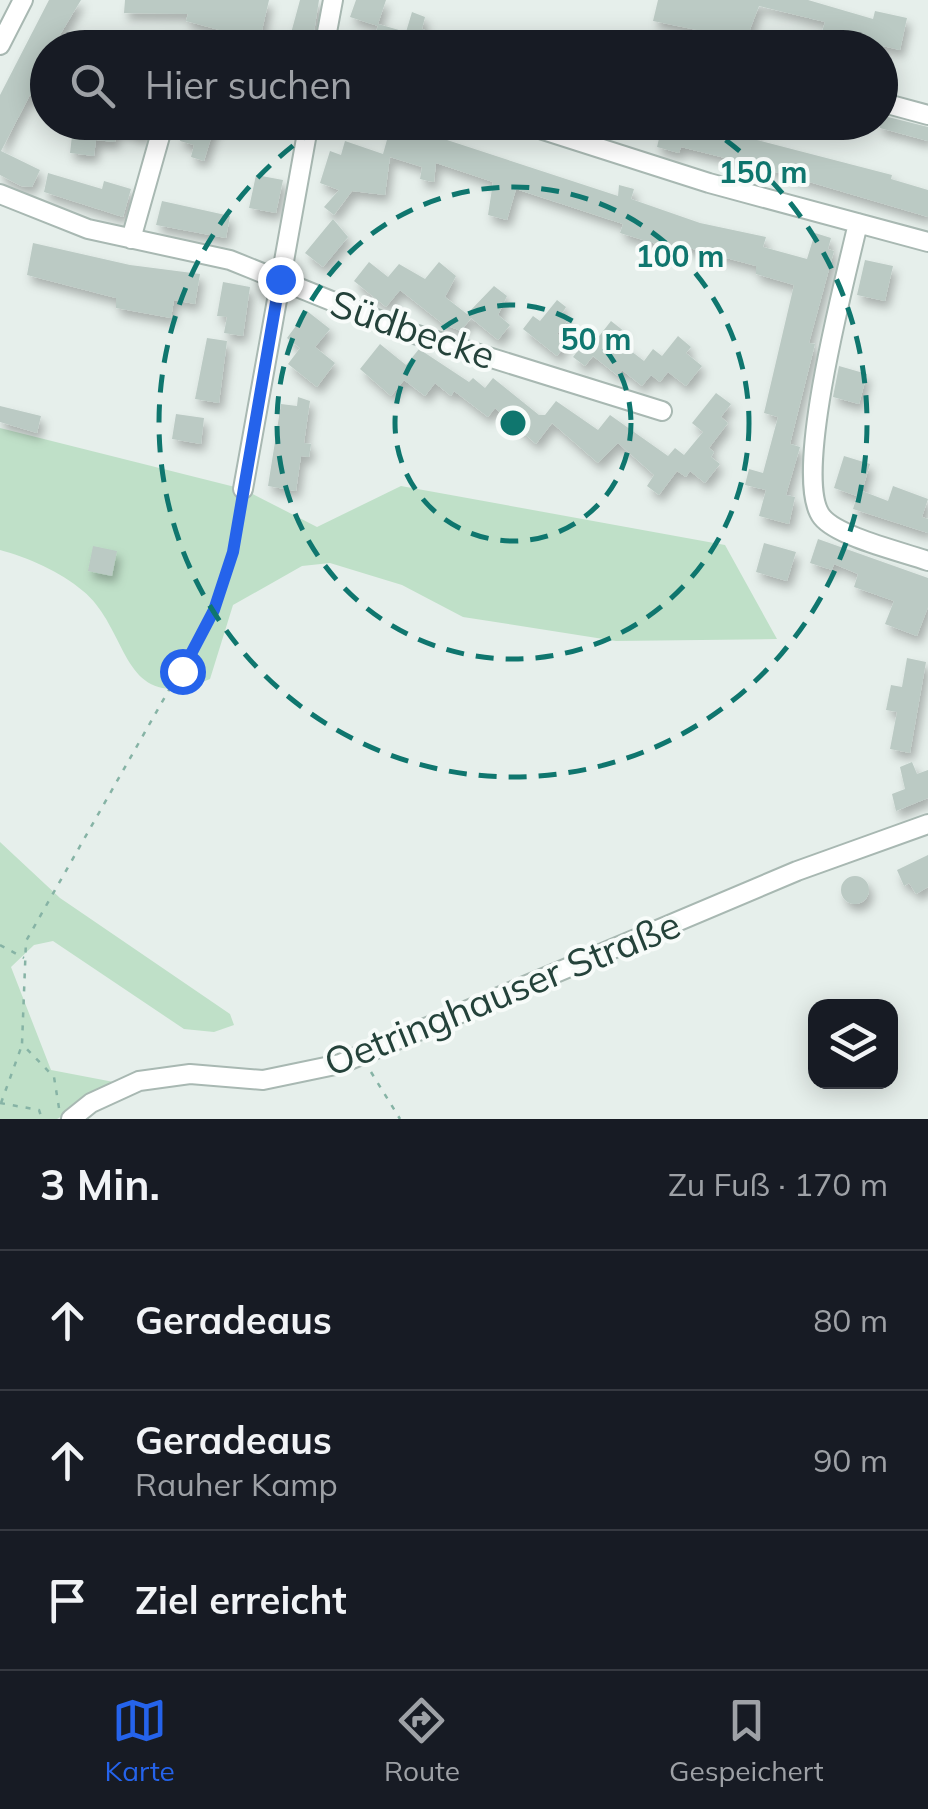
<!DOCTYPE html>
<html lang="de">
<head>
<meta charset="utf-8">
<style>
  :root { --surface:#171b24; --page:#20242c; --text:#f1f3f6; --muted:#9ea1a6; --line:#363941; --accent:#2563eb }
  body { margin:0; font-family:Mulish,sans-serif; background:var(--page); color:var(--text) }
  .controls { position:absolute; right:30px; bottom:30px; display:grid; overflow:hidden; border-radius:20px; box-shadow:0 5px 25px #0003 }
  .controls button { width:90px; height:90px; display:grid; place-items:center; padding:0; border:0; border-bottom:2px solid var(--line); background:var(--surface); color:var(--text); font:50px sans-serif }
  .stop { position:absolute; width:30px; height:30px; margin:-22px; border:8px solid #2563eb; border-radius:50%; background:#fff }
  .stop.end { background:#2563eb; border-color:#fff; box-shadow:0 2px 10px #0008 }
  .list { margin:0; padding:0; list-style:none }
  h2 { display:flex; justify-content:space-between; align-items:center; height:130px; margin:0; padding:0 40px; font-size:42px }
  h2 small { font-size:32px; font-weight:400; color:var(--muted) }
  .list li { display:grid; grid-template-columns:65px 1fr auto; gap:30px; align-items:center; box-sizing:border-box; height:140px; padding:0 40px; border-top:2px solid var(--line) }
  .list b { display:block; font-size:38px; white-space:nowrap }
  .list p { margin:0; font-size:32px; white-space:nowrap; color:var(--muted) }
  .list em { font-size:32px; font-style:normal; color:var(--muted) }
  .icon { flex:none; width:55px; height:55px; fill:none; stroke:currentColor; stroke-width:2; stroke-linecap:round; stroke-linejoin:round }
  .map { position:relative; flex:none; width:928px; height:1119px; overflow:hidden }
  .search { position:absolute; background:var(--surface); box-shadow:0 5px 25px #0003; left:30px; right:30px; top:30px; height:110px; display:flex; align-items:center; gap:25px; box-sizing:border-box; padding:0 35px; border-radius:55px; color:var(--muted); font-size:38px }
  .sheet { height:550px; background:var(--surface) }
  nav { display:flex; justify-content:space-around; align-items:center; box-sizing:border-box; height:140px; border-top:2px solid var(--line); background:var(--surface); font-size:28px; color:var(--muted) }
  nav a { display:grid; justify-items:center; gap:5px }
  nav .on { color:var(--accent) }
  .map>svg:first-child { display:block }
  .green { fill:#bfe0c8 }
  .building { fill:#bbcac4; filter:url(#shadow) }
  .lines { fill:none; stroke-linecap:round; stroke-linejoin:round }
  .minor-casing { stroke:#a8b8b2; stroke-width:22 }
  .path { stroke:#86b3a5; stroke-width:2.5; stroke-dasharray:5 8; stroke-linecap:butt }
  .minor { stroke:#fff; stroke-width:18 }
  .route { stroke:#2563eb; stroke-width:12 }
  .ring { fill:none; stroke:#0f766e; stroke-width:5; stroke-dasharray:18 12 }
  .labels { text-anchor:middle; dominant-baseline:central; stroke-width:8; stroke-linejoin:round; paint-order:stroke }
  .street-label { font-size:38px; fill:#24423a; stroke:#f7fbf9 }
  .centre { fill:#0f766e; stroke:#f7fbf9; stroke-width:5 }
  .ring-label { font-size:30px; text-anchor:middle; font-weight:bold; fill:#0f766e; stroke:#f7fbf9; stroke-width:8; stroke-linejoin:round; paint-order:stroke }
</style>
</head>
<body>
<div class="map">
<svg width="928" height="1119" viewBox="0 0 928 1119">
  <defs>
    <filter id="shadow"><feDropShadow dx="4" dy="7" stdDeviation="5" flood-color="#0004"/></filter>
  </defs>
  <rect width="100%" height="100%" fill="#e6efeb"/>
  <path class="green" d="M0,428L243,489L317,527L401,486L725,545L777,639L616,641L463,617L402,585L330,563L302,566L233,605L210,679C120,718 131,630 83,591C61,572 27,557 0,550Z
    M0,842L60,898L230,1014L234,1025L214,1032L184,1029L53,941L34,945L11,967L51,1070L119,1083L57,1119H0Z"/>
  <path class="building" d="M49,0H81L52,48H48V85L40,100L30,95L1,151L40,170L32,187L21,186L0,175V95Z
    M125,0H269L258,48H220L223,31L186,21L188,14L124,13Z
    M300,0H319L314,32L306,31L301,48H287Z
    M356,0H386L378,24L406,32L412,12L425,17L422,29L471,48H406L374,37L378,26L350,17Z
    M658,0H808L873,19L875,11L907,18L900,50L822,32L825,22L759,6L746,40L653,21Z
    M880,115L928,127V141L880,128Z
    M81,122H149L145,138L117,130L115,142L96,140L94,156L70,153L73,127H81Z
    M185,122H216L204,161L191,157L194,145L180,141Z
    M392,122L618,196L619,185L634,189L631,199L700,223L766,237L763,247L807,259L815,233L831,238L828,249L834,251L809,343L815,344L790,444L800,447L786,495L795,497L789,524L759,516L766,490L745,485L749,469L763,473L778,417L764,413L794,285L756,274V266L678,245L676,250L620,233L623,224L516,189L507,220L488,215L493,182L436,163L434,182L428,181L420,179L422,167L390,157L385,195L352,191L334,215L324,207L339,190L320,183L330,151L341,155L345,141L383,154Z
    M673,122H757L753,139L892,175L891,179L928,190V217L745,163L681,147L679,153L657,147L662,126L671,129Z
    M48,173L102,189L104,181L131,189L123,217L44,192Z
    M256,175L283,180L276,213L249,208Z
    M162,201L230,216L226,238L156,225Z
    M333,219L348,237L323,267L305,253Z
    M33,243L130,265L200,274L195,304L174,300L171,318L116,308V298L27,275Z
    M865,260L893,266L885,301L857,295Z
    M369,262L388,277L399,264L425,279L439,262L456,276L445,297L467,314L494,286L507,296L498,315L510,325L498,340L471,318L461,331L443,324L400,290L386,307L354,281Z
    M223,282L250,287L243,336L224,333L227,317L217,316Z
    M557,300L566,307L561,315L568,320L557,334L568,342L557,356L523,329L533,316L540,321Z
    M307,311L330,329L315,347L335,363L317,387L288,364L300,348L287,338Z
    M611,321L625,332L618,341L644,361L653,349L662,356L678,336L691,347L686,353L702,366L686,386L668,372L660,382L651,375L642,386L622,370L618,376L593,356L585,366L573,357L583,344L589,349Z
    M207,338L227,341L219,403L195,399Z
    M380,344L406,365L419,349L469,382L473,378L485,388L493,378L539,415H545L556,401L598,430L610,415L668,456L675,448L684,455L703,432L692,423L716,393L731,404L721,417L728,423L709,448L714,452L711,457L720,464L705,483L690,471L686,477L677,471L659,495L647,486L654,475L618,443L598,463L552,423L536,444L495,408L488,417L454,391L451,396L435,383L425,396L404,380L391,396L360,369Z
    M839,366L867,374L859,404L833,397Z
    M298,397L310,401L304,443L311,444L309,457L301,456L296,491L268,486L281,404L297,406Z
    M0,406L41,416L37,433L0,422Z
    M176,414L204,418L201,444L172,439Z
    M844,456L870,464L862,491L888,501L893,486L928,499L922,517L928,519V533L853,509L857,496L834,488Z
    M818,539L928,578V607L917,636L885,624L894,601L854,587L858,574L834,564L832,570L810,563Z
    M764,543L796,552L787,581L756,572Z
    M93,546L117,551L112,576L88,571Z
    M907,658L926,662L910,753L890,749L897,712L886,710L891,685L902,687Z
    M912,762L917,774L928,770V798L896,811L892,794L905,789L900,767Z
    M928,855V887L916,894L909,883L904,886L897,870Z
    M841 890a14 14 0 1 1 28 0a14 14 0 1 1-28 0Z"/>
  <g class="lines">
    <g class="minor-casing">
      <path id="minor" d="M0,45L23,0
        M324,48L333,0
        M880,102L928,115
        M518,122L709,183L928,242
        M0,194L88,229L230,260L411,333L662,411
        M858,223C847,273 791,479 822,517C838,537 903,552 928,561
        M131,239L164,122
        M243,489L309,122
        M71,1119L91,1103L139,1081L190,1074L263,1080L340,1064L797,871L928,824"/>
    </g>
    <path class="path" d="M0,945L24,958
      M371,1072L400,1119
      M0,1103L39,1110L42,1119
      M1,1103L22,1045
      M59,1108L54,1077L22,1044L26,941L215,609L233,552L241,503"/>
    <use href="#minor" class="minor"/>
  </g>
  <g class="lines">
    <path class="route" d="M182,671L214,610L233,552L280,279"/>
  </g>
  <g class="ring">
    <circle cx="513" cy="423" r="118"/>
    <circle cx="513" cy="423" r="236"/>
    <path d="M701 123A354 354 0 1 1 325 123"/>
  </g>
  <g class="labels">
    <g class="street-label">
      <text transform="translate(413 329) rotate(19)">Südbecke</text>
      <text transform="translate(502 993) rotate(-22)">Oetringhauser Straße</text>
    </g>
  </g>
  <circle cx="513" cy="423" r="15" class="centre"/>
  <g class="ring-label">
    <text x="763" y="183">150 m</text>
    <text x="680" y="267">100 m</text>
    <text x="596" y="350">50 m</text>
  </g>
</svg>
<div class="controls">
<button><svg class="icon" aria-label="layers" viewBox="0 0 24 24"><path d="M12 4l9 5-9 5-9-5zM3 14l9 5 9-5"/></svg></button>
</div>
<div class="stop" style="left:182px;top:671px"></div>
<div class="stop end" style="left:280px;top:279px"></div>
<div class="search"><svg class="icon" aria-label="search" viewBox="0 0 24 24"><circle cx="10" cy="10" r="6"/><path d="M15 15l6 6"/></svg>Hier suchen</div>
</div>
<section class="sheet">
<h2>3 Min.<small>Zu Fuß · 170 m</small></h2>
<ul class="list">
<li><svg class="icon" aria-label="ahead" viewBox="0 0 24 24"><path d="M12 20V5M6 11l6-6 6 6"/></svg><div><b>Geradeaus</b></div><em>80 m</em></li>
<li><svg class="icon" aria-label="ahead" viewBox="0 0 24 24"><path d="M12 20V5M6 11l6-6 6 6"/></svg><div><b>Geradeaus</b><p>Rauher Kamp</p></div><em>90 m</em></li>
<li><svg class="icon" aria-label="arrive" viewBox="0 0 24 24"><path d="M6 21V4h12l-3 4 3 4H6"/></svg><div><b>Ziel erreicht</b></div></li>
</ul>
</section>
<nav>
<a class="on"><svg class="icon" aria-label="map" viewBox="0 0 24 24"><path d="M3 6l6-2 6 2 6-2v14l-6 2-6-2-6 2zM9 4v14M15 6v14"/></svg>Karte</a>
<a><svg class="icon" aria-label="directions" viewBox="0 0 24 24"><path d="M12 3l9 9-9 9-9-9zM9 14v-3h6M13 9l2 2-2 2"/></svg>Route</a>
<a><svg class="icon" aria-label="saved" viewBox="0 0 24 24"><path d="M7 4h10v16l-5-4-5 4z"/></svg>Gespeichert</a>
</nav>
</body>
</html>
